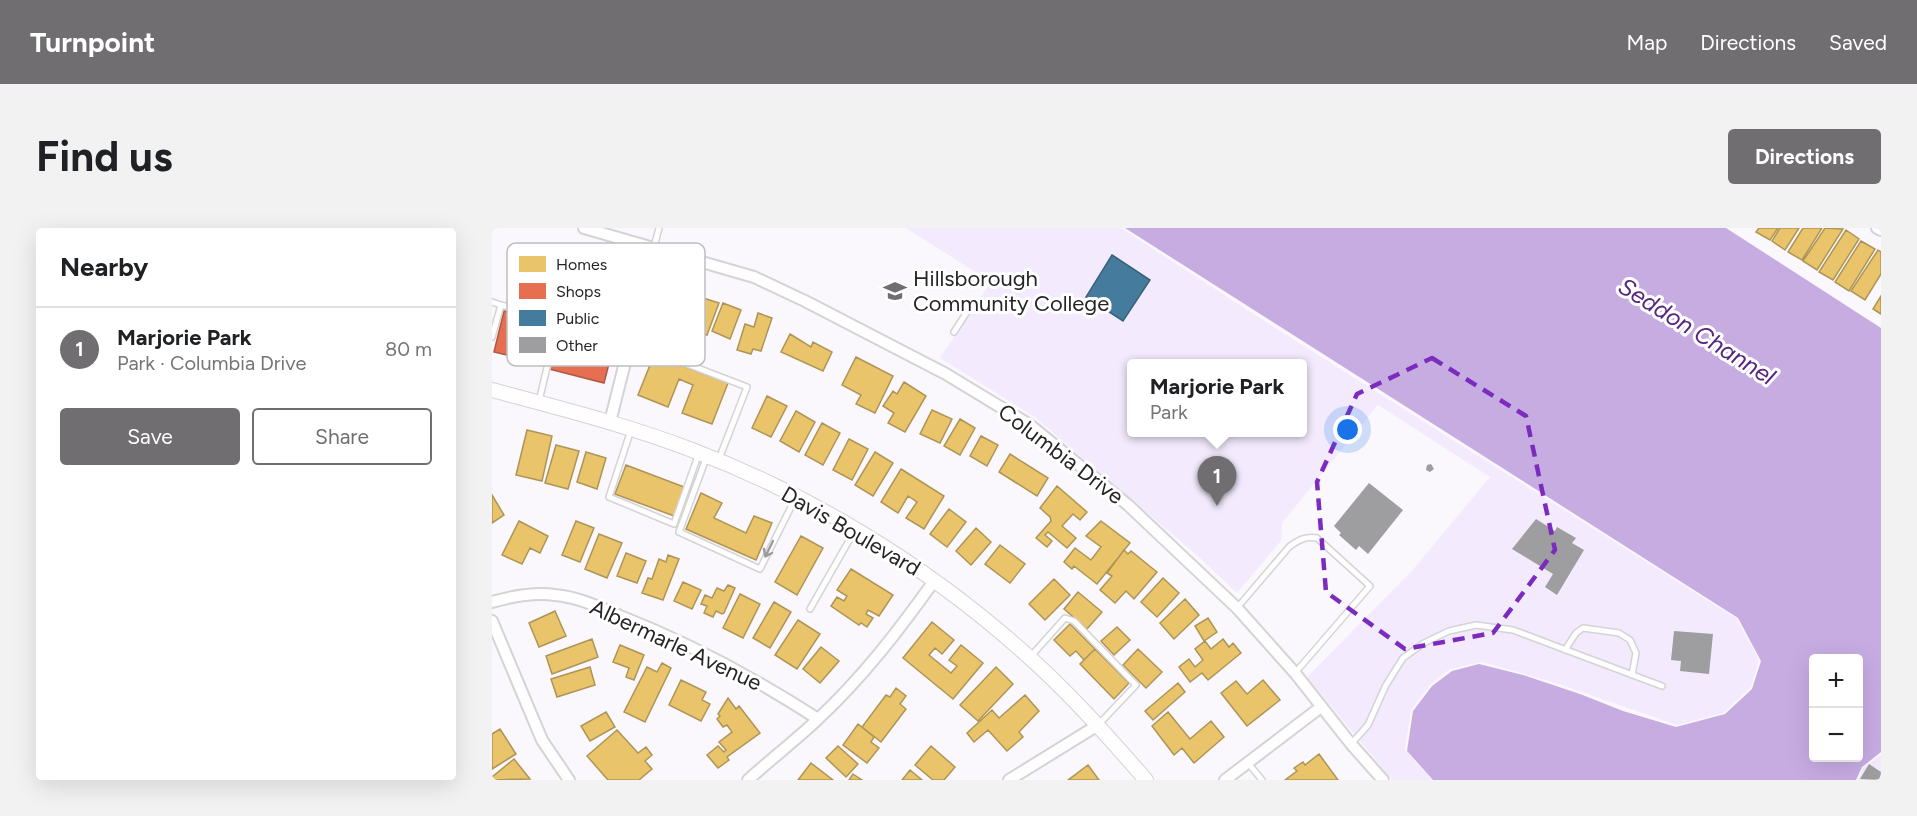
<!DOCTYPE html>
<html lang="en">
<head>
<meta charset="utf-8">
<style>
  :root { --surface:#fff; --page:#f2f2f2; --text:#202124; --muted:#757577; --line:#e0e0e0; --accent:#706e71 }
  body { margin:0; font-family:Figtree,sans-serif; background:var(--page); color:var(--text) }
  .controls { position:absolute; right:18px; bottom:18px; display:grid; overflow:hidden; border-radius:6px; box-shadow:0 6px 24px #0002 }
  .controls button { width:54px; height:54px; display:grid; place-items:center; padding:0; border:0; border-bottom:2px solid var(--line); background:var(--surface); color:var(--text); font:30px sans-serif }
  .you { position:absolute; left:856px; top:202px; width:21px; height:21px; margin:-15px; border:4px solid #fff; border-radius:50%; background:#1a73e8; box-shadow:0 0 0 9px #1a73e833 }
  .badge { display:grid; place-items:center; width:39px; height:39px; border-radius:50%; background:var(--accent); color:#fff; font-size:20px; font-weight:700 }
  .pin { position:absolute; translate:-50% -50px; filter:drop-shadow(0 2px 3px #0008) }
  .pin::after { content:''; position:absolute; top:32px; width:21px; height:18px; background:inherit; clip-path:polygon(0 0,100% 0,50% 100%) }
  .popup { position:absolute; left:635px; top:131px; width:180px; height:78px; box-sizing:border-box; display:grid; place-content:center; border-radius:6px; background:var(--surface); filter:drop-shadow(0 2px 4px #0005); font-size:20px; white-space:nowrap; color:var(--muted) }
  .popup b { font-size:22px; color:var(--text) }
  .popup::after { content:''; position:absolute; left:50%; top:100%; margin-left:-12px; border:12px solid transparent; border-top-color:var(--surface) }
  .list { margin:0; padding:0; list-style:none }
  h2 { display:flex; justify-content:space-between; align-items:center; height:78px; margin:0; padding:0 24px; font-size:26px }
  h2 small { font-size:20px; font-weight:400; color:var(--muted) }
  .list li { display:grid; grid-template-columns:39px 1fr auto; gap:18px; align-items:center; box-sizing:border-box; height:84px; padding:0 24px; border-top:2px solid var(--line) }
  .list b { display:block; font-size:22px; white-space:nowrap }
  .list p { margin:0; font-size:20px; white-space:nowrap; color:var(--muted) }
  .list em { font-size:20px; font-style:normal; color:var(--muted) }
  .actions { display:flex; gap:12px; padding:18px 24px }
  .actions a { flex:1; padding:14px 0; border:2px solid var(--accent); border-radius:6px; text-align:center; font-size:21px; color:var(--accent) }
  .actions .main { background:var(--accent); color:#fff }
  .map { position:relative; flex:none; width:1389px; height:552px; overflow:hidden; border-radius:6px }
  header { display:flex; align-items:center; gap:36px; box-sizing:border-box; height:84px; padding:0 30px; background:var(--accent); color:#fff }
  header strong { font-size:28px }
  nav { display:flex; gap:33px; margin-inline-start:auto; font-size:21px }
  .intro { display:flex; align-items:center; justify-content:space-between; box-sizing:border-box; height:144px; padding:0 36px }
  h1 { margin:0; font-size:42px }
  .button { padding:15px 27px; border-radius:6px; background:var(--accent); color:#fff; font-size:21px; font-weight:700 }
  main { display:flex; gap:36px; padding:0 36px }
  aside { flex:1; background:var(--surface); border-radius:6px; box-shadow:0 6px 24px #0002 }
  .map>svg:first-child { display:block }
  .green { fill:#f3ebfd; fill-rule:evenodd }
  .water { fill:#c7ace2; fill-rule:evenodd }
  .homes { fill:#e9c46a; stroke:#ae9456; stroke-width:1.5 }
  .shops { fill:#e76f51; stroke:#ad5844; stroke-width:1.5 }
  .public { fill:#457b9d; stroke:#3b6179; stroke-width:1.5 }
  .building { fill:#9e9da0 }
  .lines { fill:none; stroke-linecap:round; stroke-linejoin:round }
  .service-casing { stroke:#d4d3d5; stroke-width:8 }
  .minor-casing { stroke:#d4d3d5; stroke-width:14 }
  .tertiary-casing { stroke:#d4d3d5; stroke-width:16 }
  .service { stroke:#fefeff; stroke-width:5 }
  .minor { stroke:#fefeff; stroke-width:10 }
  .tertiary { stroke:#fefeff; stroke-width:14 }
  .oneway { stroke:#9c9c9d }
  .marked { fill:none; stroke:#7b2cbf; stroke-width:4.5; stroke-dasharray:12 8; stroke-linejoin:round }
  .labels { text-anchor:middle; dominant-baseline:central; stroke-width:6; stroke-linejoin:round; paint-order:stroke }
  .poi-label { font-size:22px; fill:#252426; stroke:#fff; text-anchor:start }
  .street-label { font-size:22px; fill:#252426; stroke:#fff }
  .water-label { font-size:24px; font-style:italic; fill:#582680; stroke:#fff }
  .key { fill:#fff; stroke:#bebdbe; stroke-width:1.5 }
  .key-label { font-size:16px; fill:#252426 }
</style>
</head>
<body>
<header>
<strong>Turnpoint</strong>
<nav><a>Map</a><a>Directions</a><a>Saved</a></nav>
</header>
<div class="intro"><h1>Find us</h1><a class="button">Directions</a></div>
<main>
<aside>
<h2>Nearby<small></small></h2>
<ul class="list">
<li><span class="badge">1</span><div><b>Marjorie Park</b><p>Park · Columbia Drive</p></div><em>80 m</em></li>
</ul>
<div class="actions"><a class="main">Save</a><a>Share</a></div>
</aside>
<div class="map">
<svg width="1389" height="552" viewBox="0 0 1389 552">
  <rect width="100%" height="100%" fill="#faf8fc"/>
  <path class="green" d="M414,0H629L771,92L1245,391L1267,432L1259,459L1231,485L1185,497L1067,456L990,434L958,441L938,457L919,482L913,522L940,552H900L815,449L919,344L998,249L886,177L790,295L789,313L745,365L708,330L544,190L448,130L499,54ZM640,136H810V204H640Z
    M1389,527V552H1366L1372,540Z"/>
  <path class="water" d="M633,0H1234L1389,100V524L1370,539L1364,552H941L915,523L921,483L940,458L960,443L987,436L1031,447L1088,466L1131,483L1184,499L1233,486L1260,461L1269,433L1246,390ZM1322,430H1366V530H1322Z"/>
  <path class="homes" d="M1267,0H1286L1278,12L1264,4Z
    M1288,0H1307L1293,22L1280,13Z
    M1311,0H1330L1310,32L1296,24Z
    M1333,0L1351,1L1325,42L1311,33Z
    M1354,2L1367,11L1341,52L1327,44Z
    M1369,13L1383,21L1357,63L1343,54Z
    M28,17L49,24L42,48L20,42Z
    M56,21L77,27L67,64L46,58Z
    M1386,22L1389,24V46L1373,72L1359,63Z
    M87,30L134,43L128,66L80,54Z
    M176,51L187,55L186,58L199,63L192,87L187,85L182,101L189,103L186,114L174,110L177,98L173,97L178,83L171,80L176,63L173,62Z
    M1389,68V86L1381,81Z
    M208,69L227,75L215,107L197,101Z
    M231,75L249,82L238,111L220,103Z
    M266,85L280,90L269,123L261,121L259,126L245,122L253,96L262,99Z
    M298,106L319,119L321,114L340,124L331,143L289,124Z
    M162,127L236,155L220,196L190,185L201,157L187,151L176,179L146,167Z
    M364,129L401,148L383,185L364,176L369,167L350,157Z
    M412,154L434,168L413,204L396,195L402,185L391,178L401,163L405,166Z
    M275,168L295,178L279,209L260,200Z
    M440,182L460,191L448,215L428,206Z
    M304,183L323,194L307,224L288,213Z
    M468,191L483,200L468,227L452,218Z
    M330,195L348,205L331,237L313,227Z
    M35,202L60,208L50,253L24,247Z
    M489,208L506,217L495,238L478,228Z
    M357,211L376,221L360,252L341,242Z
    M64,217L87,223L76,261L53,255Z
    M94,224L114,230L105,261L85,254Z
    M383,224L401,235L381,268L363,257Z
    M518,226L556,250L545,268L507,244Z
    M134,237L192,259L182,288L123,266Z
    M409,241L452,268L432,301L414,290L425,274L416,268L406,285L389,274Z
    M565,258L595,284L588,292L581,286L570,298L584,310L575,320L556,304L553,307L560,313L555,319L544,310L559,293L558,289L548,280Z
    M209,265L230,275L222,290L254,305L262,288L280,295L264,332L194,301Z
    M0,267L12,287L0,295Z
    M457,281L474,294L455,319L438,306Z
    M27,293L56,308L48,325L38,320L30,336L10,327Z
    M84,293L102,300L88,334L70,327Z
    M609,293L638,315L605,356L582,338L580,341L572,334L583,320L599,332L609,319L594,308Z
    M484,300L499,314L479,337L464,323Z
    M107,306L130,315L115,350L93,341Z
    M309,308L331,320L305,367L283,354Z
    M508,317L533,336L518,355L493,336Z
    M632,322L636,326L639,323L665,344L642,371L634,363L623,375L608,362L620,348L615,345Z
    M134,325L154,333L145,355L125,348Z
    M176,327L187,331L171,372L150,365L156,350L160,351L167,331L174,334Z
    M359,341L401,367L387,388L376,382L374,386L381,390L375,399L369,395L367,397L339,378L345,369L352,373L355,368L345,362Z
    M671,350L687,365L665,389L649,374Z
    M562,351L578,367L553,392L537,376Z
    M191,354L209,362L200,381L182,373Z
    M236,357L243,360L232,385L230,386L224,383L221,389L212,385L215,378L209,376L213,367L220,370L225,360L232,363Z
    M586,364L610,384L595,401L572,381Z
    M248,366L268,376L251,410L231,400Z
    M693,371L707,387L682,411L668,395Z
    M282,374L299,384L278,420L261,410Z
    M63,383L74,408L47,419L37,395Z
    M716,390L725,404L712,413L703,398Z
    M306,392L328,406L305,441L283,427Z
    M440,394L462,412L450,426L443,420L437,427L459,445L465,438L457,432L469,417L491,435L461,471L411,430Z
    M578,396L603,421L592,432L584,423L578,428L562,412Z
    M625,399L638,412L622,427L609,413Z
    M100,411L106,429L60,446L54,428Z
    M731,411L737,419L741,415L749,425L716,452L710,445L698,454L687,439L697,431L703,439L711,432L703,421L713,413L719,421Z
    M128,417L152,427L142,452L134,449L137,440L121,434Z
    M329,419L347,433L328,455L311,441Z
    M603,421L637,455L622,471L588,436Z
    M646,421L670,444L654,460L631,437Z
    M170,435L179,440L153,494L132,484L155,439L165,444Z
    M98,439L103,457L65,469L59,451Z
    M504,439L521,456L486,493L468,477Z
    M189,452L214,464L210,472L218,476L209,493L177,477Z
    M771,452L788,472L755,498L729,465L744,453L755,466Z
    M686,455L693,464L661,492L653,483Z
    M404,460L414,468L408,476L414,481L389,514L370,499L394,467L398,469Z
    M533,467L547,483L527,504L531,509L515,523L496,502L482,514L475,505L500,482L507,490Z
    M236,470L244,481L247,478L268,505L235,529L237,532L226,540L215,527L226,518L232,524L234,522L227,514L240,504L235,497L231,499L225,491L228,488L226,486Z
    M114,484L123,499L98,513L89,498Z
    M676,484L698,511L719,493L732,509L702,535L690,520L682,527L660,498Z
    M366,496L382,509L379,514L387,520L375,535L351,517Z
    M8,501L24,526L0,541V506Z
    M125,502L146,525L154,519L160,527L153,533L160,541L147,552H116L95,528Z
    M346,518L366,536L354,549L334,530Z
    M439,518L463,539L452,552H441L423,537Z
    M827,526L846,552H793L805,543L802,540L811,534L813,537Z
    M22,531L38,551L0,552V549Z
    M319,535L341,552H306Z
    M596,537L607,552H576Z
    M418,542L430,552H410Z
    M361,546L370,552H357Z"/>
  <path class="shops" d="M12,83L33,89L23,129L2,124Z
    M38,99L59,104L51,135L30,129Z
    M75,111L86,114V111L121,120L112,155L57,141L64,112L74,115Z"/>
  <path class="public" d="M620,27L658,52L631,93L594,69Z"/>
  <path class="building" d="M939,236L942,241L938,244L934,242L935,237Z
    M877,255L911,282L876,326L867,318L864,322L847,307L849,305L842,298Z
    M1044,291L1063,303L1065,299L1084,310L1080,315L1092,322L1065,367L1053,359L1061,346L1020,321Z
    M1182,403L1221,406L1217,446L1188,443L1189,433L1179,432Z
    M1377,536L1389,544L1388,552L1368,551Z"/>
  <g class="lines">
    <g class="service-casing">
      <path id="service" d="M162,19L167,0
        M0,74L9,77
        M462,104L482,73
        M0,109L9,77L34,83L43,91L65,98
        M47,173L65,98L138,114L255,159L227,231
        M139,202L117,269L182,296L207,225
        M215,228L187,304L268,341L303,271
        M745,380L797,319C806,312 814,308 825,310L878,358L803,445
        M318,381L363,302
        M1073,422L1084,405L1091,400L1127,405L1138,412L1144,425L1140,447
        M539,428L573,390L582,393L644,457L607,496
        M859,516L876,497L894,457L911,430L932,415L957,403L984,397L1021,402L1170,458
        M756,535L770,552"/>
    </g>
    <g class="minor-casing">
      <path id="minor" d="M92,0L262,49L313,73L454,146L538,197L636,277L745,380L803,445L859,516L891,552
        M1385,0L1389,2
        M118,194L162,19
        M0,374C21,368 42,364 63,367C86,369 107,379 128,388C197,415 264,451 326,491
        M0,393L50,512L77,552
        M256,552C279,531 304,512 326,491C371,449 407,402 442,353
        M517,552L606,497
        M733,552L829,479"/>
    </g>
    <g class="tertiary-casing">
      <path id="tertiary" d="M0,162C67,180 135,197 200,222C319,267 433,337 528,421C574,461 614,506 654,552"/>
    </g>
    <use href="#service" class="service"/>
    <use href="#minor" class="minor"/>
    <use href="#tertiary" class="tertiary"/>
  </g>
  <defs><path id="oneway-shaft" d="M-6 0H5M1.5-3L5.5 0L1.5 3" fill="none" stroke-width="1.6" stroke-linecap="round" stroke-linejoin="round" transform="scale(1.5)"/></defs>
  <use class="oneway" href="#oneway-shaft" transform="translate(277 321) rotate(116)"/>
  <path class="marked" d="M940,130L1034,188L1063,322L1001,405L913,421L834,364L825,254L865,166Z"/>
  <defs>
    <g id="university-bare" transform="scale(1.8)"><path d="M0-5L7-2L0 1L-7-2ZM-4 1L0 2.5L4 1V4Q0 6-4 4Z" fill="#706e71" stroke="#fff" stroke-width="2.5" paint-order="stroke"/></g>
  </defs>
  <g fill-rule="evenodd">
    <use href="#university-bare" x="403" y="63"/>
  </g>
  <g class="labels">
    <g class="poi-label">
      <text x="421" y="50">Hillsborough<tspan x="421" dy="25">Community College</tspan></text>
    </g>
    <g class="street-label">
      <text transform="translate(569 226) rotate(37)">Columbia Drive</text>
      <text transform="translate(359 303) rotate(30)">Davis Boulevard</text>
      <text transform="translate(184 417) rotate(25)">Albermarle Avenue</text>
    </g>
    <g class="water-label">
      <text transform="translate(1205 103) rotate(32)">Seddon Channel</text>
    </g>
  </g>
  <rect x="15" y="15" width="198" height="123" rx="9" class="key"/>
  <rect x="27" y="28" width="27" height="16" fill="#e9c46a"/>
  <rect x="27" y="55" width="27" height="16" fill="#e76f51"/>
  <rect x="27" y="82" width="27" height="16" fill="#457b9d"/>
  <rect x="27" y="109" width="27" height="16" fill="#9e9da0"/>
  <g class="key-label">
    <text x="64" y="42">Homes</text>
    <text x="64" y="69">Shops</text>
    <text x="64" y="96">Public</text>
    <text x="64" y="123">Other</text>
  </g>
</svg>
<div class="controls">
<button>+</button>
<button>−</button>
</div>
<div class="you"></div>
<div class="pin badge" style="left:725px;top:278px">1</div>
<div class="popup"><b>Marjorie Park</b>Park</div>
</div>
</main>
</body>
</html>
